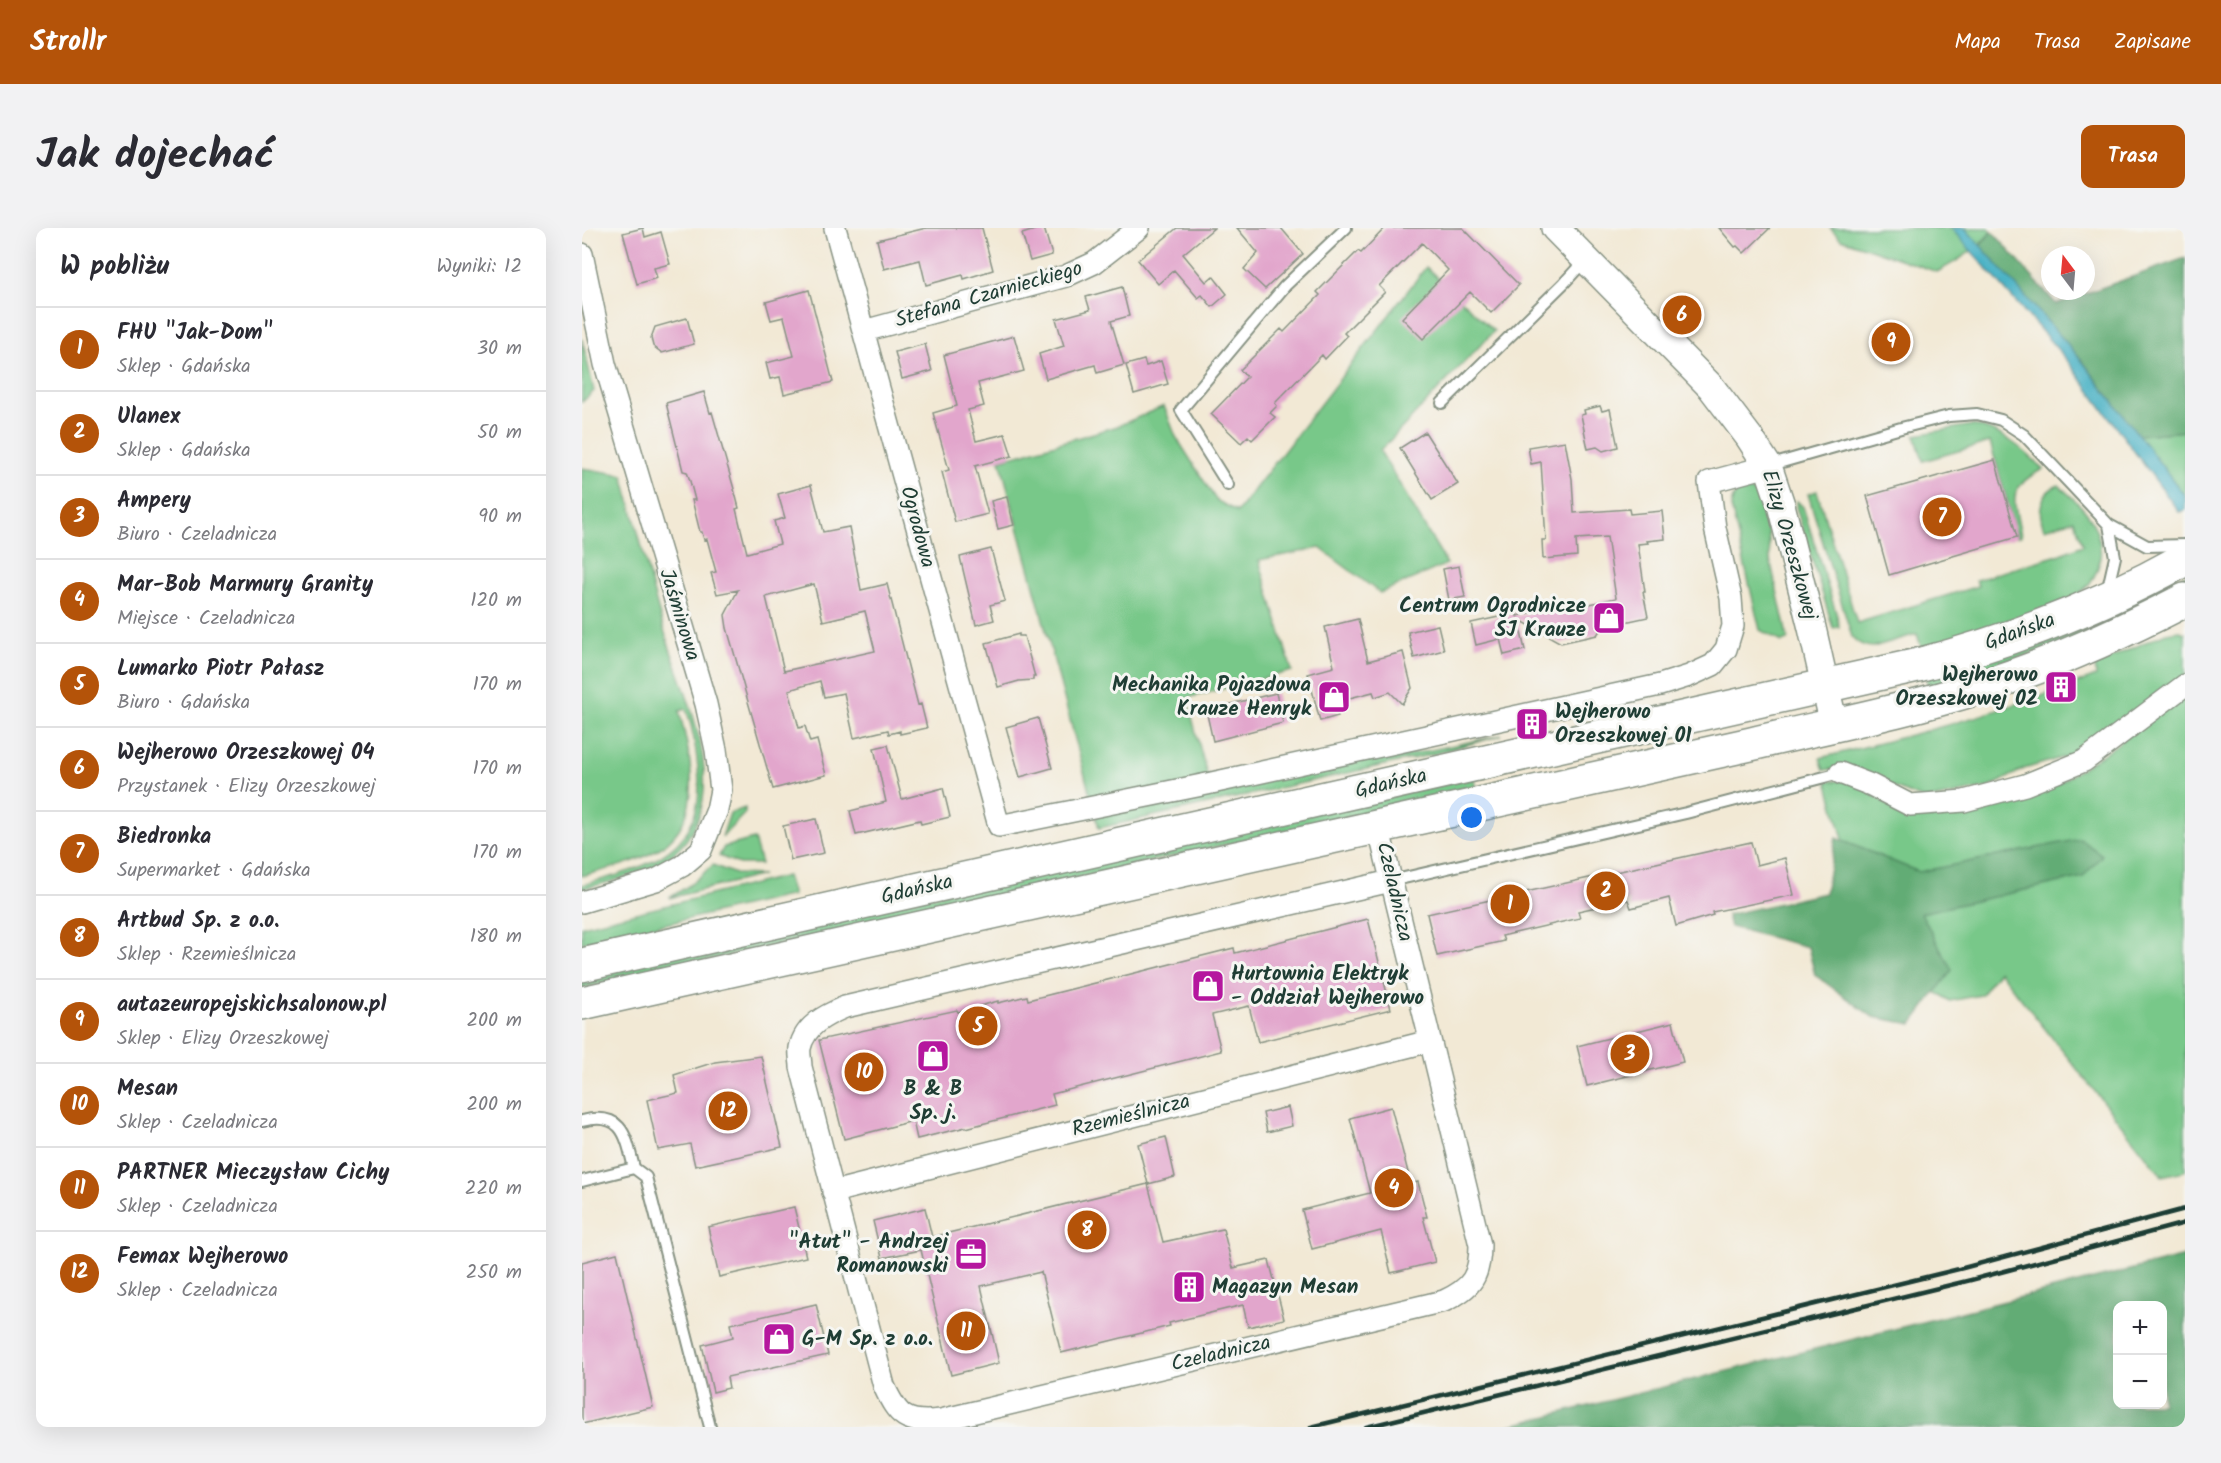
<!DOCTYPE html>
<html lang="pl">
<head>
<meta charset="utf-8">
<style>
  :root { --surface:#fff; --page:#f2f2f3; --text:#2b2b33; --muted:#7c7c81; --line:#e1e1e2; --accent:#b45309 }
  body { margin:0; font-family:Kalam,sans-serif; background:var(--page); color:var(--text) }
  .controls { position:absolute; right:18px; bottom:18px; display:grid; overflow:hidden; border-radius:12px; box-shadow:0 6px 24px #0002 }
  .controls button { width:54px; height:54px; display:grid; place-items:center; padding:0; border:0; border-bottom:2px solid var(--line); background:var(--surface); color:var(--text); font:30px sans-serif }
  .compass { position:absolute; left:1459px; top:18px; width:54px; height:54px; border-radius:50%; background:var(--surface); box-shadow:0 6px 24px #0002; rotate:344deg }
  .you { position:absolute; left:890px; top:590px; width:21px; height:21px; margin:-15px; border:4px solid #fff; border-radius:50%; background:#1a73e8; box-shadow:0 0 0 9px #1a73e833 }
  .badge { display:grid; place-items:center; width:39px; height:39px; border-radius:50%; background:var(--accent); color:#fff; font-size:20px; font-weight:700 }
  .pin { position:absolute; translate:-50% -50%; border:3px solid #fff; box-shadow:0 2px 6px #0006 }
  .list { margin:0; padding:0; list-style:none }
  h2 { display:flex; justify-content:space-between; align-items:center; height:78px; margin:0; padding:0 24px; font-size:26px }
  h2 small { font-size:20px; font-weight:400; color:var(--muted) }
  .list li { display:grid; grid-template-columns:39px 1fr auto; gap:18px; align-items:center; box-sizing:border-box; height:84px; padding:0 24px; border-top:2px solid var(--line) }
  .list b { display:block; font-size:22px; white-space:nowrap }
  .list p { margin:0; font-size:20px; white-space:nowrap; color:var(--muted) }
  .list em { font-size:20px; font-style:normal; color:var(--muted) }
  .map { position:relative; flex:none; width:1603px; height:1199px; overflow:hidden; border-radius:12px }
  header { display:flex; align-items:center; gap:36px; box-sizing:border-box; height:84px; padding:0 30px; background:var(--accent); color:#fff }
  header strong { font-size:28px }
  nav { display:flex; gap:33px; margin-inline-start:auto; font-size:21px }
  .intro { display:flex; align-items:center; justify-content:space-between; box-sizing:border-box; height:144px; padding:0 36px }
  h1 { margin:0; font-size:42px }
  .button { padding:15px 27px; border-radius:12px; background:var(--accent); color:#fff; font-size:21px; font-weight:700 }
  main { display:flex; gap:36px; padding:0 36px }
  aside { flex:1; background:var(--surface); border-radius:12px; box-shadow:0 6px 24px #0002 }
  .map>svg:first-child { display:block }
  .green { fill:#78c889; stroke:#4c825e; stroke-width:1.5 }
  .forest { fill:#62ac75; stroke:#407454; stroke-width:1.5; fill-rule:evenodd }
  .water { fill:#46b1c4; stroke:#32777c; stroke-width:1.5 }
  .building { fill:#e2a6cc; fill-rule:evenodd }
  .lines { fill:none; stroke-linecap:round; stroke-linejoin:round }
  .service-casing { stroke:#889384; stroke-width:14 }
  .minor-casing { stroke:#889384; stroke-width:24 }
  .tertiary-casing { stroke:#889384; stroke-width:30 }
  .primary-casing { stroke:#889384; stroke-width:36 }
  .service { stroke:#fff; stroke-width:10 }
  .minor { stroke:#fff; stroke-width:21 }
  .tertiary { stroke:#fff; stroke-width:27 }
  .primary { stroke:#fff; stroke-width:33 }
  .rail { stroke:#1f3d34; stroke-width:4.5 }
  .labels { text-anchor:middle; dominant-baseline:central; stroke-width:6; stroke-linejoin:round; paint-order:stroke }
  .street-label { font-size:21px; fill:#1f3d34; stroke:#f6f6f2 }
  .poi-label { font-size:21px; font-weight:bold; fill:#1f3d34; stroke:#f6f6f2; text-anchor:end }
</style>
</head>
<body>
<header>
<strong>Strollr</strong>
<nav><a>Mapa</a><a>Trasa</a><a>Zapisane</a></nav>
</header>
<div class="intro"><h1>Jak dojechać</h1><a class="button">Trasa</a></div>
<main>
<aside>
<h2>W pobliżu<small>Wyniki: 12</small></h2>
<ul class="list">
<li><span class="badge">1</span><div><b>FHU &quot;Jak-Dom&quot;</b><p>Sklep · Gdańska</p></div><em>30 m</em></li>
<li><span class="badge">2</span><div><b>Ulanex</b><p>Sklep · Gdańska</p></div><em>50 m</em></li>
<li><span class="badge">3</span><div><b>Ampery</b><p>Biuro · Czeladnicza</p></div><em>90 m</em></li>
<li><span class="badge">4</span><div><b>Mar-Bob Marmury Granity</b><p>Miejsce · Czeladnicza</p></div><em>120 m</em></li>
<li><span class="badge">5</span><div><b>Lumarko Piotr Pałasz</b><p>Biuro · Gdańska</p></div><em>170 m</em></li>
<li><span class="badge">6</span><div><b>Wejherowo Orzeszkowej 04</b><p>Przystanek · Elizy Orzeszkowej</p></div><em>170 m</em></li>
<li><span class="badge">7</span><div><b>Biedronka</b><p>Supermarket · Gdańska</p></div><em>170 m</em></li>
<li><span class="badge">8</span><div><b>Artbud Sp. z o.o.</b><p>Sklep · Rzemieślnicza</p></div><em>180 m</em></li>
<li><span class="badge">9</span><div><b>autazeuropejskichsalonow.pl</b><p>Sklep · Elizy Orzeszkowej</p></div><em>200 m</em></li>
<li><span class="badge">10</span><div><b>Mesan</b><p>Sklep · Czeladnicza</p></div><em>200 m</em></li>
<li><span class="badge">11</span><div><b>PARTNER Mieczysław Cichy</b><p>Sklep · Czeladnicza</p></div><em>220 m</em></li>
<li><span class="badge">12</span><div><b>Femax Wejherowo</b><p>Sklep · Czeladnicza</p></div><em>250 m</em></li>
</ul>
</aside>
<div class="map">
<svg width="1603" height="1199" viewBox="0 0 1603 1199">
  <rect width="100%" height="100%" fill="#f6f6f2"/>
  <filter id="ink" filterUnits="userSpaceOnUse"><feTurbulence type="fractalNoise" baseFrequency=".0167" numOctaves="2"/><feDisplacementMap in="SourceGraphic" scale="12" xChannelSelector="R" yChannelSelector="G"/><feConvolveMatrix kernelMatrix="1 2 1 2 8 2 1 2 1" color-interpolation-filters="sRGB"/></filter>
  <filter id="wash" filterUnits="userSpaceOnUse"><feTurbulence type="fractalNoise" baseFrequency=".008" numOctaves="4" result="noise"/><feDisplacementMap in="SourceGraphic" scale="24" xChannelSelector="R" yChannelSelector="G"/><feGaussianBlur stdDeviation="1.35" result="paint"/><feColorMatrix in="noise" values="0 0 0 0 0 0 0 0 0 0 0 0 0 0 0 0 0 1.4 0 .05"/><feComposite in="paint" operator="in"/></filter>
  <g filter="url(#wash)">
    <rect width="100%" height="100%" fill="#f2e9d5"/>
    <path class="green" d="M1248,0H1407L1410,3C1394,22 1377,32 1355,44L1259,11Z
      M844,39L912,103L798,223L865,336L798,365L738,320L677,332L710,443L605,470L625,547L812,525L816,529L920,507L852,526L517,600L418,232L536,198L582,178L594,209L634,272L655,284Z
      M0,111L12,163L0,174Z
      M1390,197C1420,202 1440,220 1461,241C1423,261 1432,270 1439,308L1435,309L1408,214L1341,233L1333,207Z
      M1603,203V268L1556,207Z
      M0,240L41,247C55,298 67,351 82,402C100,463 148,552 105,611C83,643 35,652 0,661V657C67,639 125,624 116,540C114,520 111,500 104,481L97,483C109,527 124,590 78,620C55,635 26,641 0,648Z
      M1477,257C1487,267 1499,276 1506,287C1530,324 1518,357 1481,376L1340,422L1335,406L1291,419C1282,419 1276,416 1270,409L1226,266L1235,263L1275,395L1396,358L1394,352L1476,327L1501,317L1492,292L1462,301C1455,284 1458,263 1477,257Z
      M1162,260L1180,267L1186,295L1188,331L1206,412L1200,414L1178,402L1149,279C1150,269 1153,265 1162,260Z
      M1215,273L1221,279L1255,388L1257,399L1251,400L1214,279Z
      M1603,347V358L1483,414L1346,461L1344,448Z
      M1598,403L1603,405V451L1502,523L1442,541L1408,559L1344,572L1262,540L1242,542L1238,530C1332,507 1424,483 1514,448L1513,437L1584,405Z
      M1603,465V943L1580,948L1417,743L1399,767L1368,773L1293,727L1245,553H1267L1280,559L1315,583L1344,584L1400,574L1474,557L1526,523Z
      M891,548L894,558L860,568L0,760V746Z
      M163,580V585L140,609L148,585Z
      M172,611L179,636H157L137,628L142,619Z
      M131,637L153,646L181,647L87,670L108,657Z
      M205,648L211,667L0,715V698Z"/>
    <path class="forest" d="M1410,3L1474,76L1603,30V203L1556,207L1499,131L1398,18Z
      M1254,610L1337,644L1498,611L1520,627L1501,649L1339,685L1370,742L1330,796L1291,789L1233,747L1226,719L1148,699L1145,687L1243,665Z
      M1603,1028V1199H922ZM1536,1078H1580V1176H1536Z"/>
    <path class="water" d="M1369,0H1383L1497,129L1603,268V282L1597,284L1485,132Z"/>
    <g id="blocks">
      <path class="building" d="M61,0L63,9L79,4L88,36L72,40L75,50L55,56L41,5Z
        M344,0H400L411,42L382,51L381,47L344,57L338,32L302,41L295,12Z
        M459,0H462L470,27L448,33L440,6Z
        M595,0H632L601,26L624,54L631,48L645,66L630,79L620,67L616,70L592,42L576,56L556,32Z
        M655,0H699L721,26L683,61L662,41L676,25Z
        M803,0H881L937,57L909,85L888,64L841,111L820,90L866,42L840,15L797,58L803,64L762,105L765,108L743,131L740,127L693,175L695,178L688,185L693,189L670,212L666,208L659,215L629,186L665,149L658,142L699,101L702,104L738,67L735,64L776,23L779,25Z
        M1137,0H1188L1162,25L1155,18L1153,19Z
        M540,59L547,88L529,93L542,137L515,145L513,137L464,151L457,126L482,118L474,91L508,82L504,69Z
        M227,62L251,154L202,166L198,149L188,151L184,135L212,128L202,89L189,92L184,74Z
        M105,90L112,116L80,125L71,118L69,110L73,99Z
        M432,108L442,143L396,155L402,178L386,182L394,213L423,206L430,228L393,238L406,286L373,294L360,244L367,242L351,185L375,178L362,127Z
        M343,116L350,143L320,151L313,124Z
        M562,132L564,138L579,133L586,156L552,166L544,137Z
        M122,164L128,185L130,184L152,261L157,280L154,281L165,325L198,316L192,293L203,290L196,266L229,257L241,304L267,299L279,362L305,356L336,477L339,476L345,500L318,506V503L307,506L306,502L272,510L262,465L242,469L238,453L207,462L217,500L223,498L228,514L235,512L244,547L191,561L145,400L143,387L156,362L135,366L129,345L134,344L125,311L122,312L120,304H118L110,272H113L108,253L105,244L101,243L84,175ZM232,356L241,393L283,383L293,423L202,443L184,369Z
        M1018,178L1020,183L1028,181L1036,219L1021,223L1015,219L1006,221L999,187L1003,186L1002,182Z
        M843,204L876,256L850,272L818,220Z
        M983,213L990,251L992,285L1047,281L1048,286L1080,283L1083,311L1065,313L1066,315L1056,316L1063,364H1061L1066,389L1020,399L1015,407L979,415L936,391L943,422L922,427L918,411L894,417L889,395L935,385V388L985,376L986,381L1034,370L1025,309L994,311L995,328L961,331L960,312H964L959,234L949,236L946,219Z
        M1413,232L1435,309L1307,347L1285,268Z
        M425,269L432,297L416,301L409,273Z
        M409,321L423,373L408,377L412,392L394,397L378,329Z
        M877,338L883,369L867,372L861,341Z
        M776,391L786,433L821,424L830,460L820,476L808,464L793,469L791,464L752,474L756,488L738,493L726,446L752,439L743,399Z
        M856,397L862,422L832,430L826,404Z
        M437,406V408H442L453,449H451V452L437,453L416,459L404,415Z
        M694,465L701,495L631,513L624,482Z
        M456,490L470,540L438,549L424,499Z
        M306,517L320,571L361,560L368,589L339,596L338,592L274,607L268,583L304,574L292,520Z
        M234,591L242,625L209,632L201,598Z
        M1169,614L1175,637L1203,630L1212,667L1130,684L1131,687L1094,698L1087,670L1049,680L1046,672L996,683L998,690L920,708L922,713L855,728L845,686Z
        M786,691L809,781L676,814L667,778L630,787L639,823L470,866L473,877L384,900V899L335,911L331,893L262,911L237,812L375,782L376,784L416,773V775L445,768L446,772L652,720L653,725Z
        M1091,794L1101,834L1005,858L995,818Z
        M179,828L200,919L113,938L108,916L76,922L65,872L96,865L92,847L133,834Z
        M706,879L710,898L685,904L681,885Z
        M809,879L829,956L836,954L845,989H841L853,1034L809,1045L799,1003L730,1021L720,982L788,965L768,890Z
        M584,909L593,949L566,956L556,916Z
        M566,956L581,1014L641,1001L651,1040L687,1032L702,1091L666,1099L661,1077L587,1095L588,1098L479,1125L459,1044L399,1058L417,1135L369,1147L339,1022L300,1030L291,993L343,980L350,1009Z
        M212,979L224,1029L137,1049L126,999Z
        M35,1025L71,1179L0,1196V1034Z
        M234,1076L246,1127L145,1149L147,1160L131,1164L120,1117L151,1109L148,1096Z"/>
    </g>
  </g>
  <g filter="url(#ink)">
    <use href="#blocks" fill-opacity="0" stroke="#889384" stroke-width="1.5"/>
    <g class="lines">
      <g class="service-casing">
        <path id="service" d="M860,175L982,55L1004,31
          M1186,238L1319,200L1367,188L1395,186L1419,192L1442,207L1527,297L1565,318L1603,317
          M646,257L599,182L703,58L764,0
          M1525,364L1533,329L1527,297
          M809,653L1104,585L1258,545
          M0,893C41,883 44,908 52,940
          M0,953L52,940L64,949L128,1199"/>
      </g>
      <g class="minor-casing">
        <path id="minor" d="M253,0L417,598L625,556L1078,457L1107,448L1131,437L1144,421L1151,398L1149,370L1133,300L1127,254L1186,238
          M0,26L23,136L124,476L134,522L139,562L135,582L119,622L100,638L74,652L0,674
          M282,103L484,48L512,35L557,0
          M1258,545L1289,557L1328,577L1382,573L1443,557L1502,533L1603,457
          M796,598L898,1017C898,1048 890,1060 862,1073L359,1192C324,1196 316,1189 302,1158L219,839C219,833 217,826 218,820C223,797 244,787 263,779L809,653
          M251,964L848,813"/>
      </g>
      <g class="tertiary-casing">
        <path id="tertiary" d="M973,0L1129,159L1167,209L1186,238L1199,277L1230,400L1252,497"/>
      </g>
      <g class="primary-casing">
        <path id="primary" d="M0,737L1336,437C1429,413 1519,378 1603,331
          M0,775L1169,516C1245,498 1323,483 1398,459C1469,437 1537,406 1603,372"/>
      </g>
      <use href="#service" class="service"/>
      <use href="#minor" class="minor"/>
      <use href="#tertiary" class="tertiary"/>
      <use href="#primary" class="primary"/>
      <path class="rail" d="M729,1199L1381,1040L1603,981
        M784,1199L1389,1052L1603,995"/>
    </g>
  </g>
  <defs>
    <g id="shop-square" transform="scale(1.725)"><rect x="-9" y="-9" width="18" height="18" rx="4" fill="#b5179e" stroke="#f6f6f2"/><path d="M-5-2.5h2.3a2.7 3.5 0 0 1 5.4 0H5L5.5 6h-11ZM-1.5-2.5h3a1.5 2.3 0 0 0-3 0Z" fill="#fff"/></g>
    <g id="building-square" transform="scale(1.725)"><rect x="-9" y="-9" width="18" height="18" rx="4" fill="#b5179e" stroke="#f6f6f2"/><path d="M-4-6H4V6H1V3H-1V6H-4ZM-2.5-4.3h1.7v1.8h-1.7ZM.8-4.3h1.7v1.8H.8ZM-2.5-1h1.7V.8h-1.7ZM.8-1h1.7V.8H.8Z" fill="#fff"/></g>
    <g id="office-square" transform="scale(1.725)"><rect x="-9" y="-9" width="18" height="18" rx="4" fill="#b5179e" stroke="#f6f6f2"/><path d="M-6-3h4V-5.5h4V-3h4V5H-6ZM-1-4.5V-3h2v-1.5ZM-6 0V1H6V0Z" fill="#fff"/></g>
  </defs>
  <g fill-rule="evenodd">
    <use href="#shop-square" x="1027" y="390"/>
    <use href="#building-square" x="1479" y="459"/>
    <use href="#shop-square" x="752" y="469"/>
    <use href="#building-square" x="950" y="496"/>
    <use href="#shop-square" x="626" y="758"/>
    <use href="#shop-square" x="351" y="828"/>
    <use href="#office-square" x="389" y="1026"/>
    <use href="#building-square" x="607" y="1059"/>
    <use href="#shop-square" x="197" y="1111"/>
  </g>
  <g class="labels">
    <g class="street-label">
      <text transform="translate(407 67) rotate(-16)">Stefana Czarnieckiego</text>
      <text transform="translate(335 299) rotate(75)">Ogrodowa</text>
      <text transform="translate(1207 317) rotate(74)">Elizy Orzeszkowej</text>
      <text transform="translate(97 387) rotate(73)">Jaśminowa</text>
      <text transform="translate(1438 404) rotate(-20)">Gdańska</text>
      <text transform="translate(809 556) rotate(-13)">Gdańska</text>
      <text transform="translate(335 662) rotate(-13)">Gdańska</text>
      <text transform="translate(812 664) rotate(77)">Czeladnicza</text>
      <text transform="translate(549 888) rotate(-14)">Rzemieślnicza</text>
      <text transform="translate(639 1126) rotate(-13)">Czeladnicza</text>
    </g>
    <g class="poi-label">
      <text x="1004" y="378">Centrum Ogrodnicze<tspan x="1004" dy="24">SJ Krauze</tspan></text>
      <text x="1456" y="447">Wejherowo<tspan x="1456" dy="24">Orzeszkowej 02</tspan></text>
      <text x="729" y="457">Mechanika Pojazdowa<tspan x="729" dy="24">Krauze Henryk</tspan></text>
      <text x="973" y="484" text-anchor="start">Wejherowo<tspan x="973" dy="24">Orzeszkowej 01</tspan></text>
      <text x="649" y="746" text-anchor="start">Hurtownia Elektryk<tspan x="649" dy="24">- Oddział Wejherowo</tspan></text>
      <text x="351" y="861" text-anchor="middle">B &amp; B<tspan x="351" dy="24">Sp. j.</tspan></text>
      <text x="366" y="1014">"Atut" - Andrzej<tspan x="366" dy="24">Romanowski</tspan></text>
      <text x="630" y="1059" text-anchor="start">Magazyn Mesan</text>
      <text x="220" y="1111" text-anchor="start">G-M Sp. z o.o.</text>
    </g>
  </g>
</svg>
<div class="controls">
<button>+</button>
<button>−</button>
</div>
<svg class="compass" viewBox="-18 -18 36 36"><path d="M0-13l5 13h-10z" fill="#e53935"/><path d="M0 13l5-13h-10z" fill="#7c7c81"/></svg>
<div class="you"></div>
<div class="pin badge" style="left:928px;top:676px">1</div>
<div class="pin badge" style="left:1024px;top:663px">2</div>
<div class="pin badge" style="left:1048px;top:826px">3</div>
<div class="pin badge" style="left:812px;top:960px">4</div>
<div class="pin badge" style="left:396px;top:798px">5</div>
<div class="pin badge" style="left:1100px;top:87px">6</div>
<div class="pin badge" style="left:1360px;top:289px">7</div>
<div class="pin badge" style="left:505px;top:1002px">8</div>
<div class="pin badge" style="left:1309px;top:114px">9</div>
<div class="pin badge" style="left:282px;top:844px">10</div>
<div class="pin badge" style="left:384px;top:1103px">11</div>
<div class="pin badge" style="left:146px;top:883px">12</div>
</div>
</main>
</body>
</html>
